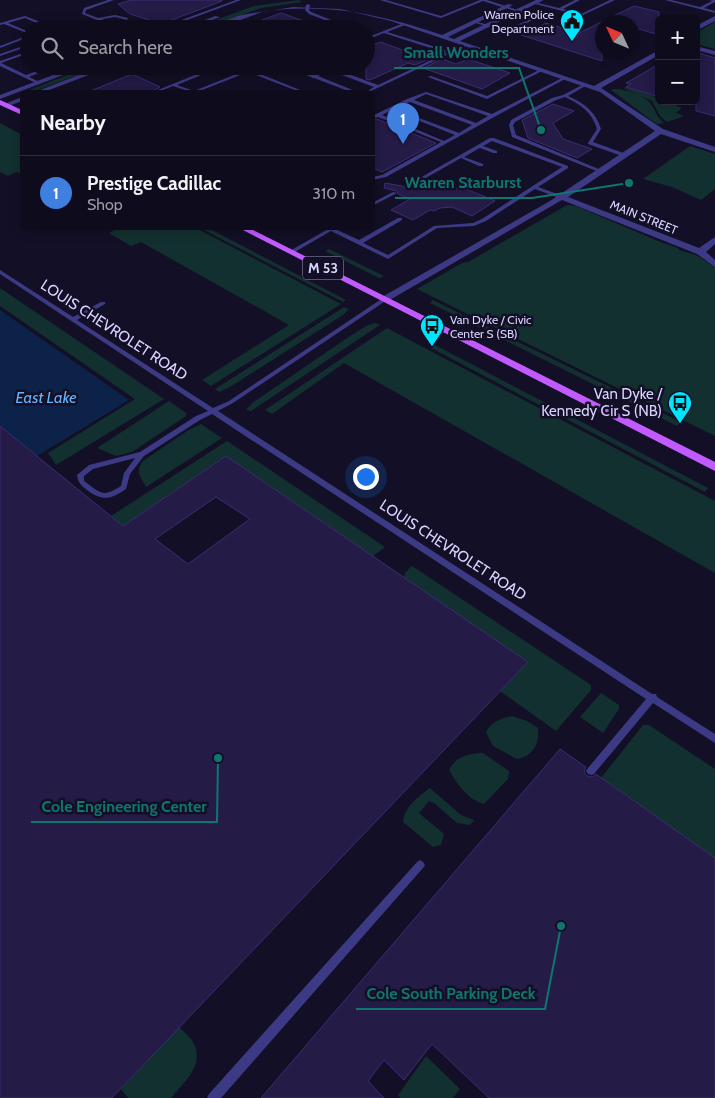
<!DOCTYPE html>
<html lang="en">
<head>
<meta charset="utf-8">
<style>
  :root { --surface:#0e0b1c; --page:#1c1929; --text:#f1f3f6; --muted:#9b9ba3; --line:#2e2b3b; --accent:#0b8043 }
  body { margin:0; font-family:Cabin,sans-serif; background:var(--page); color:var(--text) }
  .controls { position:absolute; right:15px; top:15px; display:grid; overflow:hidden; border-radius:8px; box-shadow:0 2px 12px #0003 }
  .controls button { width:45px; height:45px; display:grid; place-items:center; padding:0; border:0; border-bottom:1px solid var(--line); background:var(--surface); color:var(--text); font:25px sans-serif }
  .compass { position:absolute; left:595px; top:15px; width:45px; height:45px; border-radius:50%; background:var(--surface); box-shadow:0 2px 12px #0003; rotate:314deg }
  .you { position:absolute; left:365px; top:476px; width:18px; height:18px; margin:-12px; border:4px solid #fff; border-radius:50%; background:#1a73e8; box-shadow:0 0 0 8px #1a73e833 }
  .badge { display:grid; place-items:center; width:32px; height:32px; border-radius:50%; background:var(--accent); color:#fff; font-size:16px; font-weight:700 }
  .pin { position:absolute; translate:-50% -41px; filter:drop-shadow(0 1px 2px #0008) }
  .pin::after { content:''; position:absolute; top:26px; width:18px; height:15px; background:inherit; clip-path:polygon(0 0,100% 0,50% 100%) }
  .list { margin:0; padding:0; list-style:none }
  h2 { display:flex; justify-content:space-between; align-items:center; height:65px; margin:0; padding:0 20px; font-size:21px }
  h2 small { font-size:16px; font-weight:400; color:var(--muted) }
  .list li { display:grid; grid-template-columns:32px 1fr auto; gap:15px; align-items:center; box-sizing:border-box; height:75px; padding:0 20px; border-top:1px solid var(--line) }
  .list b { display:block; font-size:19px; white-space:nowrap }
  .list p { margin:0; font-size:16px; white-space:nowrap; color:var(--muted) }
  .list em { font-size:16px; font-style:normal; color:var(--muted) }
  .icon { flex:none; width:28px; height:28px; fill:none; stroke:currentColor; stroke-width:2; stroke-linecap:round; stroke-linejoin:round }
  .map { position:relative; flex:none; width:715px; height:1098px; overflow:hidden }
  .search { position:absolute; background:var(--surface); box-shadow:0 2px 12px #0003; left:20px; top:20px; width:355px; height:55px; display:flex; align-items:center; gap:12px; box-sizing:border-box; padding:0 18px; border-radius:28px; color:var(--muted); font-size:19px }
  .panel { position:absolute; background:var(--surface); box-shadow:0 2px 12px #0003; left:20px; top:90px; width:355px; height:140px; border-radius:8px }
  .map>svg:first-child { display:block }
  .green { fill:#12302f }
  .water { fill:#0c2248 }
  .building { fill:#241b47; stroke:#3b2d73; fill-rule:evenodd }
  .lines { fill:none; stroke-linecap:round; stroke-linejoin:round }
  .lane { fill:#3d3a85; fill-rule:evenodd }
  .street { fill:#3d3a85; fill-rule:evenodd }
  .primary { fill:#c25bff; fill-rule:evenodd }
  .labels { text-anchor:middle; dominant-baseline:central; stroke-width:5; stroke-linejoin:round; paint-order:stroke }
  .far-poi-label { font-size:12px; fill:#d9d4ff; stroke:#130f26; text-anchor:end }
  .far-street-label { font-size:12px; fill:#d9d4ff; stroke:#130f26 }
  .shield { fill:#130f26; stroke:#9e99be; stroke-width:1 }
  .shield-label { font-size:14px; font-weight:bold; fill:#d9d4ff }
  .street-label { font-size:15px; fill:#d9d4ff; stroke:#130f26 }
  .poi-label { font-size:15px; fill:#d9d4ff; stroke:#130f26; text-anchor:end }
  .water-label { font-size:16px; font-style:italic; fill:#62b6ff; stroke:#130f26 }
  .leader { fill:none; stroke:#0f766e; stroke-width:2 }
  .callout-dot { fill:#0f766e; stroke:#130f26; stroke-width:2 }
  .callout-label { font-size:16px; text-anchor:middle; font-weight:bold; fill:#0f766e; stroke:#130f26; stroke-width:5; stroke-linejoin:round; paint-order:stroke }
</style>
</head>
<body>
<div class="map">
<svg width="715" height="1098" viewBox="0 0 715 1098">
  <rect width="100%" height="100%" fill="#130f26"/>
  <path class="green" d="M299,0L302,2L261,8L203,29H191L254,6Z
    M715,22V49L696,44V33Z
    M90,66H102L32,92H24Z
    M624,87L659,98V101L676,104L677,105L676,106L682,108L676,113L684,116L667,122L660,116L652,101L625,89Z
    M614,89C625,89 648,96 653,107C657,114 657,117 664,123L658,124L655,123L611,90Z
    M0,123L22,135V175L17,172L8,176L0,172Z
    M690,146L715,154V189L701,200L672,187L643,179Z
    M567,205L576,206L658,241L678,248L679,250L696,255L715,267V436L417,289L462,263L468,262Z
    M115,228H196L341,304L211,386L202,380L289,325L141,242L131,246L109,233L117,229Z
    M200,228H208L346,300L343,302Z
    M329,249L384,276L379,278L325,251Z
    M0,288L164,399L56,465L48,453L135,399L0,306Z
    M433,300L681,422L677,426L430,303Z
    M344,307L349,309L343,315L230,387L219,392L215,389Z
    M375,323L380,325L251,411L246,410L252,403L344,340L366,326Z
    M387,328L715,501V573L344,363L272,414L265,410Z
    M435,345L708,488L705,492L431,348Z
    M169,401L186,413V416L132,452L116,456L97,448Z
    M201,424L222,438L146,487C140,476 135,472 143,461L187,431Z
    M227,441L385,547L373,556L226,456L123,526L111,516Z
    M412,566L591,685V690L556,731L500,691L404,578L405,573Z
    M601,693L619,705V709L603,733L580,717Z
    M512,716L527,721L538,728C540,744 533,756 517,759L493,746L486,732C492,721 500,719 512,716Z
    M643,725H649L715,769V858L601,778Z
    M483,753L509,771L508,779L484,804C467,799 457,784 449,770C456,756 468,754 483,753Z
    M430,788L461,815L474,820L470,825L457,823L434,803L429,801L419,813L444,834L441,845L433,847L403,822C404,807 419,796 430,788Z
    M179,1027C184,1032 193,1039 195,1046C203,1067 183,1083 171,1098H128L121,1089Z
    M426,1056L460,1089L453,1098H400L398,1095Z"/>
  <path class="water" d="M0,310L129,400L37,456L0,426Z"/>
  <path class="building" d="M131,0H222V1L172,20L159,23L130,14L118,4Z
    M634,6L659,12V35L632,27V22H602V61L521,35L546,23L579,33Z
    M281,13L321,27V29H287L262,20Z
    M381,42L405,51L411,49L434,57L415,65L408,63L370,80L366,79V47Z
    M696,52L715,58V116L696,111Z
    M442,59L456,64L468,59L510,73L482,89L423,68Z
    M659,64V97L626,87L631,84L626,83Z
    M132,74L160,87L151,92H88Z
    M553,104L574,111L553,123L563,139L592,149L577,158L528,138L522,120Z
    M377,119L436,143L382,172L372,168V121Z
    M385,183L402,186L408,190L412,188L425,190L439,185L444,187L448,185L457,188L459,186L495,201L472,216L452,207L440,208L434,211L430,210L413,220L391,210L410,199L398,194L397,191L384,188Z
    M0,426L123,526L226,456L528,662L112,1098H0ZM216,497L250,519L188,564L155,539Z
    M560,749L586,767L584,772L587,776L592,777L596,774L715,858V1098H489L432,1044L404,1080L384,1060L368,1081L384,1098H261Z"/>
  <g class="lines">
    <path class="lane" d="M108,0H114L86,10L85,13L98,18L115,15L128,18L127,20L115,17L102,19L123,29H117L100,21L80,29H74L97,20L82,14L84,8Z
      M236,0H241L163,29H157Z
      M380,0H386L441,16L480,0H487L539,17L510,31L515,32L514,34L472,22L474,21L507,30L534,17L483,1L441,18Z
      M575,0H580L563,9L581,14L610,0H615L581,16L532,3L534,2L559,8Z
      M665,0H671L700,7L712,1L710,0H715V2L704,8L715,11V13Z
      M308,4L310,5L309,10L311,12L354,29H348L309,14L305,10L306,5Z
      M25,16L51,26L52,29H48V28L25,18L8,23L29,32V34L4,24L0,25V23Z
      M133,21H135L148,29H143L133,23Z
      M404,23L405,25L387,32L449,51L465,44L468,45L369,92H365L374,87L331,71L318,76L355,91L356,92H351L314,78H312L311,77L296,70L301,66H306L301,70L314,75L334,67L336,68L335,69L378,85L446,53L384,33L366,40V38Z
      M29,35V37L0,48V46Z
      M29,44V46L0,56V54Z
      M29,51V53L1,63L26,75L50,66H56L29,77L40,82V84H38L0,66V61Z
      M132,66H138L144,70L141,71Z
      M217,66H223L177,85L194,91L244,71L234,66H240L305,92H300L248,72L197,92H191L173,86L158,92H153Z
      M541,69L544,70L487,99L428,77L431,76L487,96Z
      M564,77L567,78L494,117L386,177L372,180V177L382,175L441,142L378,117L372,119V116L407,99L426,92L492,114ZM426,94L488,116L476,123L414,100ZM410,102L472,125L459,133L395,109ZM392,110L455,135L444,141L382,115Z
      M584,84L587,85L568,96C584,103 596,112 601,129L593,142L626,154V156H622L588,144V143L597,129C592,112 580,104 565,97L556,100L515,122L513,125L516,135L601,170V171L599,172L512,137L509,125L511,120L552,98L563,95Z
      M490,138H494L568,166V168L538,187L563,196V198H559L535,189L486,221L474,226L437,228L388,259L331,231L293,253L288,252L330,228H335V229L359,240L398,218H402V220L363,243L388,255L434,226L473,223L482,219L562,167L492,141L483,146L497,151V153H493L480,148L464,157L483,164V166H479L461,158L408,188L404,187Z
      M393,192L397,193L372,206V203Z
      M0,270L73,317L101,302H105V304L77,320L213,408L229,401L383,298H387V300L233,403L218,411L652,694H656L657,697L715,734V743L653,703L594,774L591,775L588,774L586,771L588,768L646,699L212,414L200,420L144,456L130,474L126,489C111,499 103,502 87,490C81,485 78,483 77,475L89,465L140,452L196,416L208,411L0,274ZM135,458L124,473L121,486C102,498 101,493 84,481V476L93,469Z
      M420,860L423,862L425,865L423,868L221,1098H207L209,1094L417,862Z"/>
    <path class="street" d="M536,0H544L460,41L594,86L659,50V55L601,88L663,129L715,147V152L661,134L568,197L699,248L715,237V244L706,252L715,260V267L697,254L562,200L388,301H382V297L550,201L655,131L600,92L391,21L340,9L293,7L262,12L216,29H206C215,23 228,20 238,16C311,0 372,11 442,35L508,4L513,5L448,37L454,39Z
      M215,16L220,17L191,29H182Z
      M715,16V21L696,31V26Z
      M696,46L715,51V55L696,50Z
      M77,66H87L0,99V95Z
      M102,66H112L44,92H35Z
      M22,97V101L6,107L2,105Z"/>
    <path class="primary" d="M0,100L22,110V115L0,105Z
      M239,228H249L715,462V471Z"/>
  </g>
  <defs>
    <g id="civic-pin" transform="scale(1.25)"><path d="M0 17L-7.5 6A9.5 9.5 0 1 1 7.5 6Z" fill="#00e5ff" stroke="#130f26"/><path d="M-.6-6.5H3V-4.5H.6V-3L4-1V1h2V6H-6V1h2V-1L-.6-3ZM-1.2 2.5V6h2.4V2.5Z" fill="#111"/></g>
    <g id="bus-pin" transform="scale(1.25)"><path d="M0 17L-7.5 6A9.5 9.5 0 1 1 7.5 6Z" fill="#00e5ff" stroke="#130f26"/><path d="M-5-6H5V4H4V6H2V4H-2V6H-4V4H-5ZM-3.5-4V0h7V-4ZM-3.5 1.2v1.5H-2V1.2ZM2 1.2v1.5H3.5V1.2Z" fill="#111"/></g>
  </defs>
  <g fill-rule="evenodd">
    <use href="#civic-pin" x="572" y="21"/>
    <use href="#bus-pin" x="432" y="326"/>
    <use href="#bus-pin" x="680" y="403"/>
  </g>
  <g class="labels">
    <g class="far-poi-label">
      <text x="554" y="14">Warren Police<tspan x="554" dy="14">Department</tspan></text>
      <text x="450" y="319" text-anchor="start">Van Dyke / Civic<tspan x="450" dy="14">Center S (SB)</tspan></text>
    </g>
    <g class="far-street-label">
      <text transform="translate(644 217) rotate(22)">MAIN STREET</text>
    </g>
    <rect class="shield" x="303" y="256.5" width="40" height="23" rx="4"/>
    <g class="shield-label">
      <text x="323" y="268">M 53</text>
    </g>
    <g class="street-label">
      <text transform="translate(114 330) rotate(33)">LOUIS CHEVROLET ROAD</text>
      <text transform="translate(453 550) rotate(33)">LOUIS CHEVROLET ROAD</text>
    </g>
    <g class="poi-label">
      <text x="662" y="394">Van Dyke /<tspan x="662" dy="17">Kennedy Cir S (NB)</tspan></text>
    </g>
    <g class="water-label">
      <text x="46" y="397">East Lake</text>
    </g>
  </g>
  <path class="leader" d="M541 130L519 68H394M629 183L532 198H395M218 758L217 822H31M561 926L545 1009H356"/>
  <g class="callout-dot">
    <circle cx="541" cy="130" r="5"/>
    <circle cx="629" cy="183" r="5"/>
    <circle cx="218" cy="758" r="5"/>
    <circle cx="561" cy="926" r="5"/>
  </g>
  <g class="callout-label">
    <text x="456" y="58">Small Wonders</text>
    <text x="463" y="188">Warren Starburst</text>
    <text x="124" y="812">Cole Engineering Center</text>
    <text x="451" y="999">Cole South Parking Deck</text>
  </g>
</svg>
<div class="controls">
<button>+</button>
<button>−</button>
</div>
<svg class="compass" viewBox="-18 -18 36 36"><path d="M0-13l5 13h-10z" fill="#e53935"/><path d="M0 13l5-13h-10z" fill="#9b9ba3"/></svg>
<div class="you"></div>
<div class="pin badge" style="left:403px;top:144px;background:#3f7fe0">1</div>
<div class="search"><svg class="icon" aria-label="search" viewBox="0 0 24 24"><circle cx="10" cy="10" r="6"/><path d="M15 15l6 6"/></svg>Search here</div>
<section class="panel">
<h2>Nearby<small></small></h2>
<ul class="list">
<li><span class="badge" style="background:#3f7fe0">1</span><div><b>Prestige Cadillac</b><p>Shop</p></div><em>310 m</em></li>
</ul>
</section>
</div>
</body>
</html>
